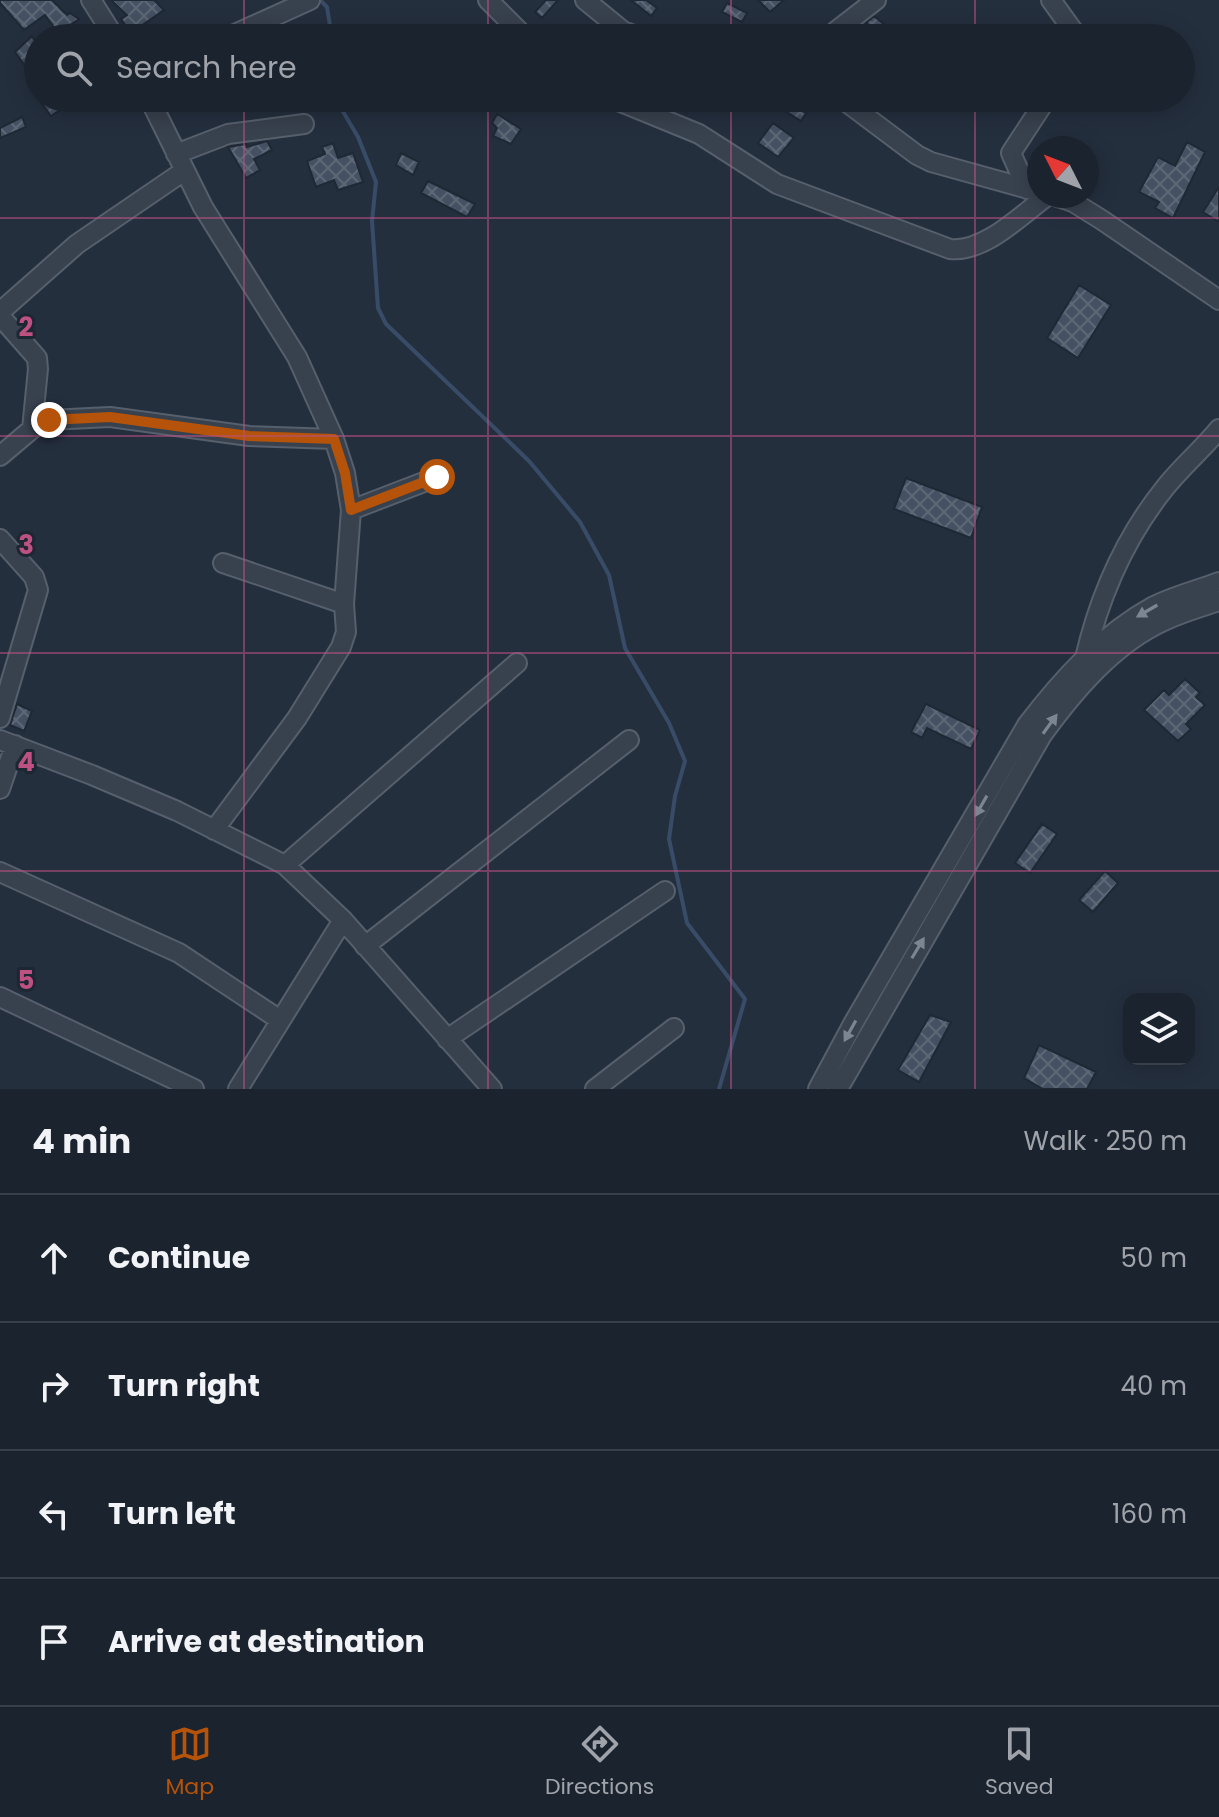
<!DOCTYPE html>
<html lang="en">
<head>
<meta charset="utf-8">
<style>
  :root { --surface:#1b232e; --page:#242b36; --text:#f1f3f6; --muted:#a0a4aa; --line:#39404a; --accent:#b45309 }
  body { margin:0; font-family:Poppins,sans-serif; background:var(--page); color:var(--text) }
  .controls { position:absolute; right:24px; bottom:24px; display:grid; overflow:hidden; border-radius:16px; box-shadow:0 4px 20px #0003 }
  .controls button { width:72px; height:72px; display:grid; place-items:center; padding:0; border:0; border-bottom:2px solid var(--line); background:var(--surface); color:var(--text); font:40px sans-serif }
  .compass { position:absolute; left:1027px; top:136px; width:72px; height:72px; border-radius:50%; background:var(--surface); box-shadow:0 4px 20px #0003; rotate:312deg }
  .stop { position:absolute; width:24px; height:24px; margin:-18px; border:6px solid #b45309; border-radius:50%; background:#fff }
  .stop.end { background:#b45309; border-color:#fff; box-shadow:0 2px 8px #0008 }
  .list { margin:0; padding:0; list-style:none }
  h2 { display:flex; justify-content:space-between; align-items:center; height:104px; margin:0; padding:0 32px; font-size:34px }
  h2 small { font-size:26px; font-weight:400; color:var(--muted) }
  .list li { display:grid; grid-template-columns:52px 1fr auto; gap:24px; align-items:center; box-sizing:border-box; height:128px; padding:0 32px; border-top:2px solid var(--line) }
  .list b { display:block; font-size:30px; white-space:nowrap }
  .list em { font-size:26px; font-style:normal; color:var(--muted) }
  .icon { flex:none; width:44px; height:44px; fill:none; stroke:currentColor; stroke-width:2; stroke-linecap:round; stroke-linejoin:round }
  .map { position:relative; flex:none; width:1219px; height:1089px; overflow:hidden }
  .search { position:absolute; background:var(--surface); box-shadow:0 4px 20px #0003; left:24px; right:24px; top:24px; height:88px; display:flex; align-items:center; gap:20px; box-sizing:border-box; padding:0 28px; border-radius:44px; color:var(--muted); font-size:30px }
  .sheet { height:616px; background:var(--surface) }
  nav { display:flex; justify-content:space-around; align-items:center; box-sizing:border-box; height:112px; border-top:2px solid var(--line); background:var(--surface); font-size:22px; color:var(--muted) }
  nav a { display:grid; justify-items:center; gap:4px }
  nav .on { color:var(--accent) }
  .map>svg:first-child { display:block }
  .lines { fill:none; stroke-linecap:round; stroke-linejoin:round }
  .stream { stroke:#394c67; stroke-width:4 }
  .building { fill:url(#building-cross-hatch); stroke:#1f2835; stroke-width:2 }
  .minor-casing { stroke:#565f6c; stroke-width:22 }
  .minor { stroke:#38414e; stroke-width:18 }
  .oneway { fill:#7c8592 }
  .route { stroke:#b45309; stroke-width:10 }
  .grid { fill:none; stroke:#bd5182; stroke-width:2; stroke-opacity:0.55 }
  .grid-label { font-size:26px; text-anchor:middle; font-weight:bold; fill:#bd5182; stroke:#1d2633; stroke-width:6; stroke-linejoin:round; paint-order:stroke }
</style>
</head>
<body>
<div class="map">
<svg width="1219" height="1089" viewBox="0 0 1219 1089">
  <defs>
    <pattern id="building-cross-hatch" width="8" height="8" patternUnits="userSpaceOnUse" patternTransform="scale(2)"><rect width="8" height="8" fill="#455162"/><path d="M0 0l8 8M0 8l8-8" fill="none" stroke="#5d6877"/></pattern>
  </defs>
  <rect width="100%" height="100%" fill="#242f3e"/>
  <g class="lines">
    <path class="stream" d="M320,0L327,7L332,38
      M335,98L358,137L376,182L372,221L378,308L386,324L529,461L580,522L609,575L625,648L669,723L685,761L675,796L669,839L687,923L745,999L719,1089"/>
  </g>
  <path class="building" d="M0,0H52L67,15L70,13L79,19L58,33L45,15L24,30L0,3Z
    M111,0H154L164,10L131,33L121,19L127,15Z
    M546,0H558L542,18L535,12Z
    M631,0H646L657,8L651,16Z
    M758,0H784L770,12Z
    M727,3L747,13L742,22L722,12Z
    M874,16L890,29L884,37L866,23Z
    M32,36L38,46L31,53L38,65L29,71L15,52Z
    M38,98H63L66,106L51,116Z
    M683,98H694L686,112L678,108Z
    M786,101L806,113L801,121L782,109Z
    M497,114L521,129L511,144L493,136L497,128L492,123Z
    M22,117L26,127L0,138V128Z
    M773,123L794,138L778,157L758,143Z
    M267,141L272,150L254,159L260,170L246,178L228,147L246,144L247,147Z
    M1187,142L1205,152L1173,218L1155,208L1159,202L1139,192L1158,157L1175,166Z
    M333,143L338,158L353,153L363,182L338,190L334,180L316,187L307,161L325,154L322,147Z
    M401,153L419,162L413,175L396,165Z
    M428,181L475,204L467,217L421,193Z
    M1219,187V222L1203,212Z
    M1079,285L1111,305L1078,358L1047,338Z
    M906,478L982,507L971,538L894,509Z
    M1185,679L1200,693L1196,697L1205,705L1186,724L1191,729L1178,741L1144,710L1164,690L1169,695Z
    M17,704L32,711L24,731L10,725Z
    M926,704L980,730L971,749L927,728L922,738L911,732Z
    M1042,824L1057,834L1030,873L1015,863Z
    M1105,871L1118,883L1093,912L1079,900Z
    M930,1015L951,1022L919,1082L898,1070Z
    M1039,1045L1096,1072L1087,1089H1043L1024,1078Z"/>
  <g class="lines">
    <g class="minor-casing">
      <path id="minor" d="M91,0L115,38
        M488,0L526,38
        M585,0L623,31L642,38
        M1051,0L1074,32L1075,38
        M226,38L310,0
        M827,38L876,0
        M149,98L203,207L297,357L334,439L345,473L351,510L344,604L346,632L341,647L297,718L214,830
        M611,98L699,134L777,184L950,249C984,253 1021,215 1047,196
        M841,98L917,155L931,162L1039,192
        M176,154L228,134L304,124
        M1027,189L1011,153L1047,98
        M1055,196L1073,202L1102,220L1219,300
        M0,312L77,244L184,171
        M0,316L37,358L38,369L32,429
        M0,456L39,423L49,420L110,417L249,436L334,439
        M351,510L437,477
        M0,539L34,577L38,590L0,718
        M223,563L344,604
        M1085,658C1099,598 1125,538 1164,489C1181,467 1202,450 1219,429
        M0,740L92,775L177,811L285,865L343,920L492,1089
        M0,789L15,745
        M285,865L517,663
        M0,872L179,953L280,1020
        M365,946L629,740
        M0,997L194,1089
        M447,1039L665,891
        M238,1089L343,920
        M595,1089L674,1028
        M818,1089L854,1022L1027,725C1062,679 1103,634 1154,606C1174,596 1198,590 1219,582
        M838,1089L1042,735C1074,691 1114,643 1166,620C1183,612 1201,607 1219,601"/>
    </g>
    <use href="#minor" class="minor"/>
  </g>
  <defs><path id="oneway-solid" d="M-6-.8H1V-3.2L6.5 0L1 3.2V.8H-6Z" transform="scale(2)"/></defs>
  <g class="oneway">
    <use href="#oneway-solid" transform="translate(1147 611) rotate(150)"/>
    <use href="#oneway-solid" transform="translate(1050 724) rotate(-54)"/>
    <use href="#oneway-solid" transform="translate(981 806) rotate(120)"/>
    <use href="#oneway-solid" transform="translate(918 948) rotate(-59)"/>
    <use href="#oneway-solid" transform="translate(850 1031) rotate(119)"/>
  </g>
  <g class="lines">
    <path class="route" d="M49,420L110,417L249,436L334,439L345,473L351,510L437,477"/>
  </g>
  <path class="grid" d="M244,0V38M488,0V38M731,0V38M975,0V38M244,98V1089M488,98V1089M731,98V1089M975,98V1089M0,218H1219M0,436H1219M0,653H1219M0,871H1219"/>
  <g class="grid-label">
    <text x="26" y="336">2</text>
    <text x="26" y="554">3</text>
    <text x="26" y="771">4</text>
    <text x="26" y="989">5</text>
  </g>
</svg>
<div class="controls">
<button><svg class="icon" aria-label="layers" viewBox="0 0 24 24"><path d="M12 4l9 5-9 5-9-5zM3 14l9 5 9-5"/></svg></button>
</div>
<svg class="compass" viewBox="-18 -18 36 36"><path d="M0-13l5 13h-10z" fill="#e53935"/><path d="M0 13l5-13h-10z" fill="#a0a4aa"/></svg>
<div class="stop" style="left:437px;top:477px"></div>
<div class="stop end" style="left:49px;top:420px"></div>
<div class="search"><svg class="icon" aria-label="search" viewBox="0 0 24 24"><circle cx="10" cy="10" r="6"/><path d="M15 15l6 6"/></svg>Search here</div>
</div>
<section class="sheet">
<h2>4 min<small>Walk · 250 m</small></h2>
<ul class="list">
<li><svg class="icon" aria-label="ahead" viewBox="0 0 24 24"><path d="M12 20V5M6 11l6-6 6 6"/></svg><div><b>Continue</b></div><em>50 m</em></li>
<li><svg class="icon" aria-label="right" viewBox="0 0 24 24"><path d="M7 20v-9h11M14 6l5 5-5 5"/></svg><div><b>Turn right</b></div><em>40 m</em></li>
<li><svg class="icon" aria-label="left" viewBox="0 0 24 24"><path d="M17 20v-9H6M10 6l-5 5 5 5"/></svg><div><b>Turn left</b></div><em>160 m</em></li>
<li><svg class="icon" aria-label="arrive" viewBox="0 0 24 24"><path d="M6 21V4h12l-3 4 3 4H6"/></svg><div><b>Arrive at destination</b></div></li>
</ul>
</section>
<nav>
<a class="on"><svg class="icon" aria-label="map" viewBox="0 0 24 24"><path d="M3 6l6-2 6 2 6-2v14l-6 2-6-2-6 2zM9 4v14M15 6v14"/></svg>Map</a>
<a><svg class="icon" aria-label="directions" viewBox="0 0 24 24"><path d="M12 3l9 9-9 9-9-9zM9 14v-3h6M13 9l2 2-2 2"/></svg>Directions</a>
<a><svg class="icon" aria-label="saved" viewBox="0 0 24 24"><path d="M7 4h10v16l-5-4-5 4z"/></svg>Saved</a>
</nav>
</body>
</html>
